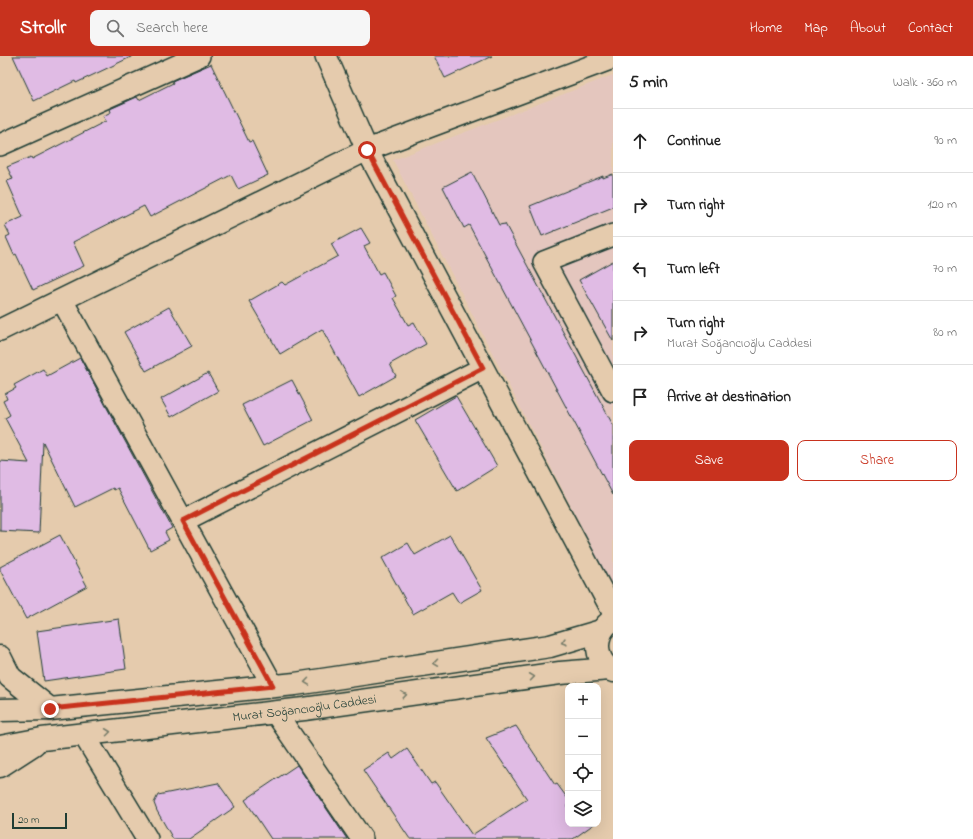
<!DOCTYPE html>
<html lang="en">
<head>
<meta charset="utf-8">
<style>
  :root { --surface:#fff; --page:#f6f6f6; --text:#222; --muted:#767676; --line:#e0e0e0; --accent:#c8321e }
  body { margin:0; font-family:"Indie Flower",sans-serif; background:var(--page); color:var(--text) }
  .controls { position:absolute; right:12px; bottom:12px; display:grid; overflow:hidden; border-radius:8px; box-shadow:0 4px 16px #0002 }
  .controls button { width:36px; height:36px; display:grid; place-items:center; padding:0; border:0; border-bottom:1px solid var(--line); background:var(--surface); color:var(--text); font:20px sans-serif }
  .scale { position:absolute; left:12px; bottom:10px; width:55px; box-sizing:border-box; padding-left:4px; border:2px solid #1f3d34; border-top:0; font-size:11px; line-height:14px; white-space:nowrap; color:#1f3d34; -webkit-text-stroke:3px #e5cbad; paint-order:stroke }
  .stop { position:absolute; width:12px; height:12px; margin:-9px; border:3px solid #c8321e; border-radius:50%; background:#fff }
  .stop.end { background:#c8321e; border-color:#fff; box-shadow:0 1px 4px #0008 }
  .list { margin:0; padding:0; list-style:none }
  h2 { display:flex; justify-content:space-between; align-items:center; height:52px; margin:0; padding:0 16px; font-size:17px }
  h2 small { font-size:13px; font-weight:400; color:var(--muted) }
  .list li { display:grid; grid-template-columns:26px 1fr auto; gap:12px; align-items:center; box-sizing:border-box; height:64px; padding:0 16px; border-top:1px solid var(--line) }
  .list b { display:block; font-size:15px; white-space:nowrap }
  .list p { margin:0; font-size:13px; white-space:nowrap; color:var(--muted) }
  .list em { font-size:13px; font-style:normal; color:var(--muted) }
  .actions { display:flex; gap:8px; padding:12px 16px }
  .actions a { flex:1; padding:9px 0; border:1px solid var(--accent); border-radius:8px; text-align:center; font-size:14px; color:var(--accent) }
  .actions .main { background:var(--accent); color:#fff }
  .icon { flex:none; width:22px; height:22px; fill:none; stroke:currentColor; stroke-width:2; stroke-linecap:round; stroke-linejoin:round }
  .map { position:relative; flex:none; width:613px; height:783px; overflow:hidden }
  header { display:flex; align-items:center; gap:24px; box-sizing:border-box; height:56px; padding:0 20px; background:var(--accent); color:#fff }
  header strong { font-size:19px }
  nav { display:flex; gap:22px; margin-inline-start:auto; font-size:14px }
  .search { width:280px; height:36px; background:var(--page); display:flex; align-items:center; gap:10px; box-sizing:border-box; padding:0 14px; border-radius:8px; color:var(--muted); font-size:15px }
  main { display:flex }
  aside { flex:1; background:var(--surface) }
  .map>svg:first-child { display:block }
  .built { fill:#e4c6be }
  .building { fill:#e0bbe4; stroke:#1f3d34 }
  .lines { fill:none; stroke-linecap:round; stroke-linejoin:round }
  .street-casing { stroke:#1f3d34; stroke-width:24 }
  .secondary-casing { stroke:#1f3d34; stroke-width:25 }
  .street { stroke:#e5cbad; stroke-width:21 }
  .secondary { stroke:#e5cbad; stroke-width:22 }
  .oneway { stroke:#787d6a }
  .route { stroke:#c8321e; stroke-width:5 }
  .labels { text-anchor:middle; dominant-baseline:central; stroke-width:3; stroke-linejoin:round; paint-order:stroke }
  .street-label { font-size:13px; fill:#1f3d34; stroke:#e5cbad }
</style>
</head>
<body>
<header>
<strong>Strollr</strong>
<div class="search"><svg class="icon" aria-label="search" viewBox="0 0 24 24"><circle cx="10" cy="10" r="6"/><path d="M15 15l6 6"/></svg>Search here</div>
<nav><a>Home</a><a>Map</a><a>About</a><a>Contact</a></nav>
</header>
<main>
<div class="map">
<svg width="613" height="783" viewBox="0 0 613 783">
  <rect width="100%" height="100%" fill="#e5cbad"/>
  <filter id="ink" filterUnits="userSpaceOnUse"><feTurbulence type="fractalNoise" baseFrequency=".025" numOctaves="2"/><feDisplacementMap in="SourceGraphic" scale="8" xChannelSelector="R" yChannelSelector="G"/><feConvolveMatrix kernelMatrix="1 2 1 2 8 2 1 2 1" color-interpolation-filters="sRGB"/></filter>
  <g filter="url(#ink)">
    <path class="built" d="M613,19V532L393,104Z"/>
    <path class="building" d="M13,0H133L76,27L75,25L34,45Z
      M434,0H492L445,22Z
      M211,8L249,86L252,85L268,119L238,133L231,119L150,161L144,150L73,186L84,210L33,234L16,198L14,199L6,181L10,179L5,169L23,161L7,125L13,123L7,111L31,101L32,103L106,65L103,60L111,56L110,53L137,41L139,44L173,27L172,25Z
      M472,116L499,169L505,168L613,369V439L469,169L464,172L443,131Z
      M613,118V151L542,180L530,150L603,120V122Z
      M361,172L370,187L364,190L379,218L383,216L396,240L393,242L408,269L414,266L426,288L390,308L396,320L359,341L322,273L280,298L249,245L282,226L285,229L338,200L331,188Z
      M613,205V285L579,224Z
      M169,251L192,290L146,315L124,276Z
      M80,302L172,472L165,476L169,484L150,494L118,432L114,434L113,432L75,451L43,386L39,477L0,475V405L29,407L5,362L10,359L3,345L7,343L5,338L16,332L14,329L43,313L47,320Z
      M208,317L218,335L171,361L161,343Z
      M292,324L313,364L263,390L242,349Z
      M456,340L497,410L457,435L415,364Z
      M60,479L87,530L26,563L0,514V511Z
      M450,479L482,534L459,547L452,536L413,558L382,502L408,487L415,499Z
      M119,563L126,613L44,625L37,575Z
      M516,670L555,729L557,728L568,743V768H594L573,783H410L363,714L389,697L393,703L407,693L431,728L435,726L472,779L527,743L486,682Z
      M297,709L347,783H271L245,744Z
      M218,727L235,751L189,783H173L157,755L154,747L158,739Z"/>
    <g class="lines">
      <g class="street-casing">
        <path id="street" d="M326,0L367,94L613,556
          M0,89L199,0
          M613,179L544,206L613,335
          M62,244L273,630
          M0,274L367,94L613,2
          M183,465L483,312
          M275,656L362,783
          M84,679L147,783"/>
      </g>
      <g class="secondary-casing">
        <g id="secondary">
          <path d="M613,564C594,575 592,604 613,615"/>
          <path d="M0,601L10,621L50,653"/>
          <path d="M0,654L50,653L295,628L550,590L601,575"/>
          <path id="s1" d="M0,691L42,683L304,653L560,617L610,613"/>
          <path d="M0,710L34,688"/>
        </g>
      </g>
      <use href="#street" class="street"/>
      <use href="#secondary" class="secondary"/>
    </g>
    <defs><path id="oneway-chevron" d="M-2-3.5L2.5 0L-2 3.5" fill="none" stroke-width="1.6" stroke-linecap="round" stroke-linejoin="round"/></defs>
    <g class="oneway">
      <use href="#oneway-chevron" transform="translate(564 586) rotate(164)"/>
      <use href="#oneway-chevron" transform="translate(436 607) rotate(172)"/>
      <use href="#oneway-chevron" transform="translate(532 621) rotate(-8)"/>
      <use href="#oneway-chevron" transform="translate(307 626) rotate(172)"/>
      <use href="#oneway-chevron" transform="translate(404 639) rotate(-8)"/>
      <use href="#oneway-chevron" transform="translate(108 676) rotate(-7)"/>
    </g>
  </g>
  <g class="lines" filter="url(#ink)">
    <path class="route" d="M50,653L273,630L183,465L483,312L367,94"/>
  </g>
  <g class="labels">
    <g class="street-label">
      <text stroke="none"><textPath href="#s1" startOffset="307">Murat Soğancıoğlu Caddesi</textPath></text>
    </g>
  </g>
</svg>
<div class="controls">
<button>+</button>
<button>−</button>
<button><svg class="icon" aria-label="locate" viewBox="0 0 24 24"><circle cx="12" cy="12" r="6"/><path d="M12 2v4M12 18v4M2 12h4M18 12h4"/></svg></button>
<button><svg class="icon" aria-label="layers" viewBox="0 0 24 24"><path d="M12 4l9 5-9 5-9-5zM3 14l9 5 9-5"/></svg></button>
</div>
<div class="scale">20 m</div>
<div class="stop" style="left:367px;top:94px"></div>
<div class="stop end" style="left:50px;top:653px"></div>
</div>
<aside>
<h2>5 min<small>Walk · 360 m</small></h2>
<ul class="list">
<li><svg class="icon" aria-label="ahead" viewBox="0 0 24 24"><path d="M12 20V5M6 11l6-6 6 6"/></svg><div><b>Continue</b></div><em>90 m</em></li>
<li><svg class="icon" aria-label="right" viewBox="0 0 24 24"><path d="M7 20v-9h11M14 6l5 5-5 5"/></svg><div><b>Turn right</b></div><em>120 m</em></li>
<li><svg class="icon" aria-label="left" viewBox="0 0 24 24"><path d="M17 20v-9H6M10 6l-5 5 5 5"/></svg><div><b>Turn left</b></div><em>70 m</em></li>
<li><svg class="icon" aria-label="right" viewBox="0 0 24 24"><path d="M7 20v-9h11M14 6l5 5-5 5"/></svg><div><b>Turn right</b><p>Murat Soğancıoğlu Caddesi</p></div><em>80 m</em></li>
<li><svg class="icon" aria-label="arrive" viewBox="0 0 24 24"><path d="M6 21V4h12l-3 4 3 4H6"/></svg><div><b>Arrive at destination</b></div></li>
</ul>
<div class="actions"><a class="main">Save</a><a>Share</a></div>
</aside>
</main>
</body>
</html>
